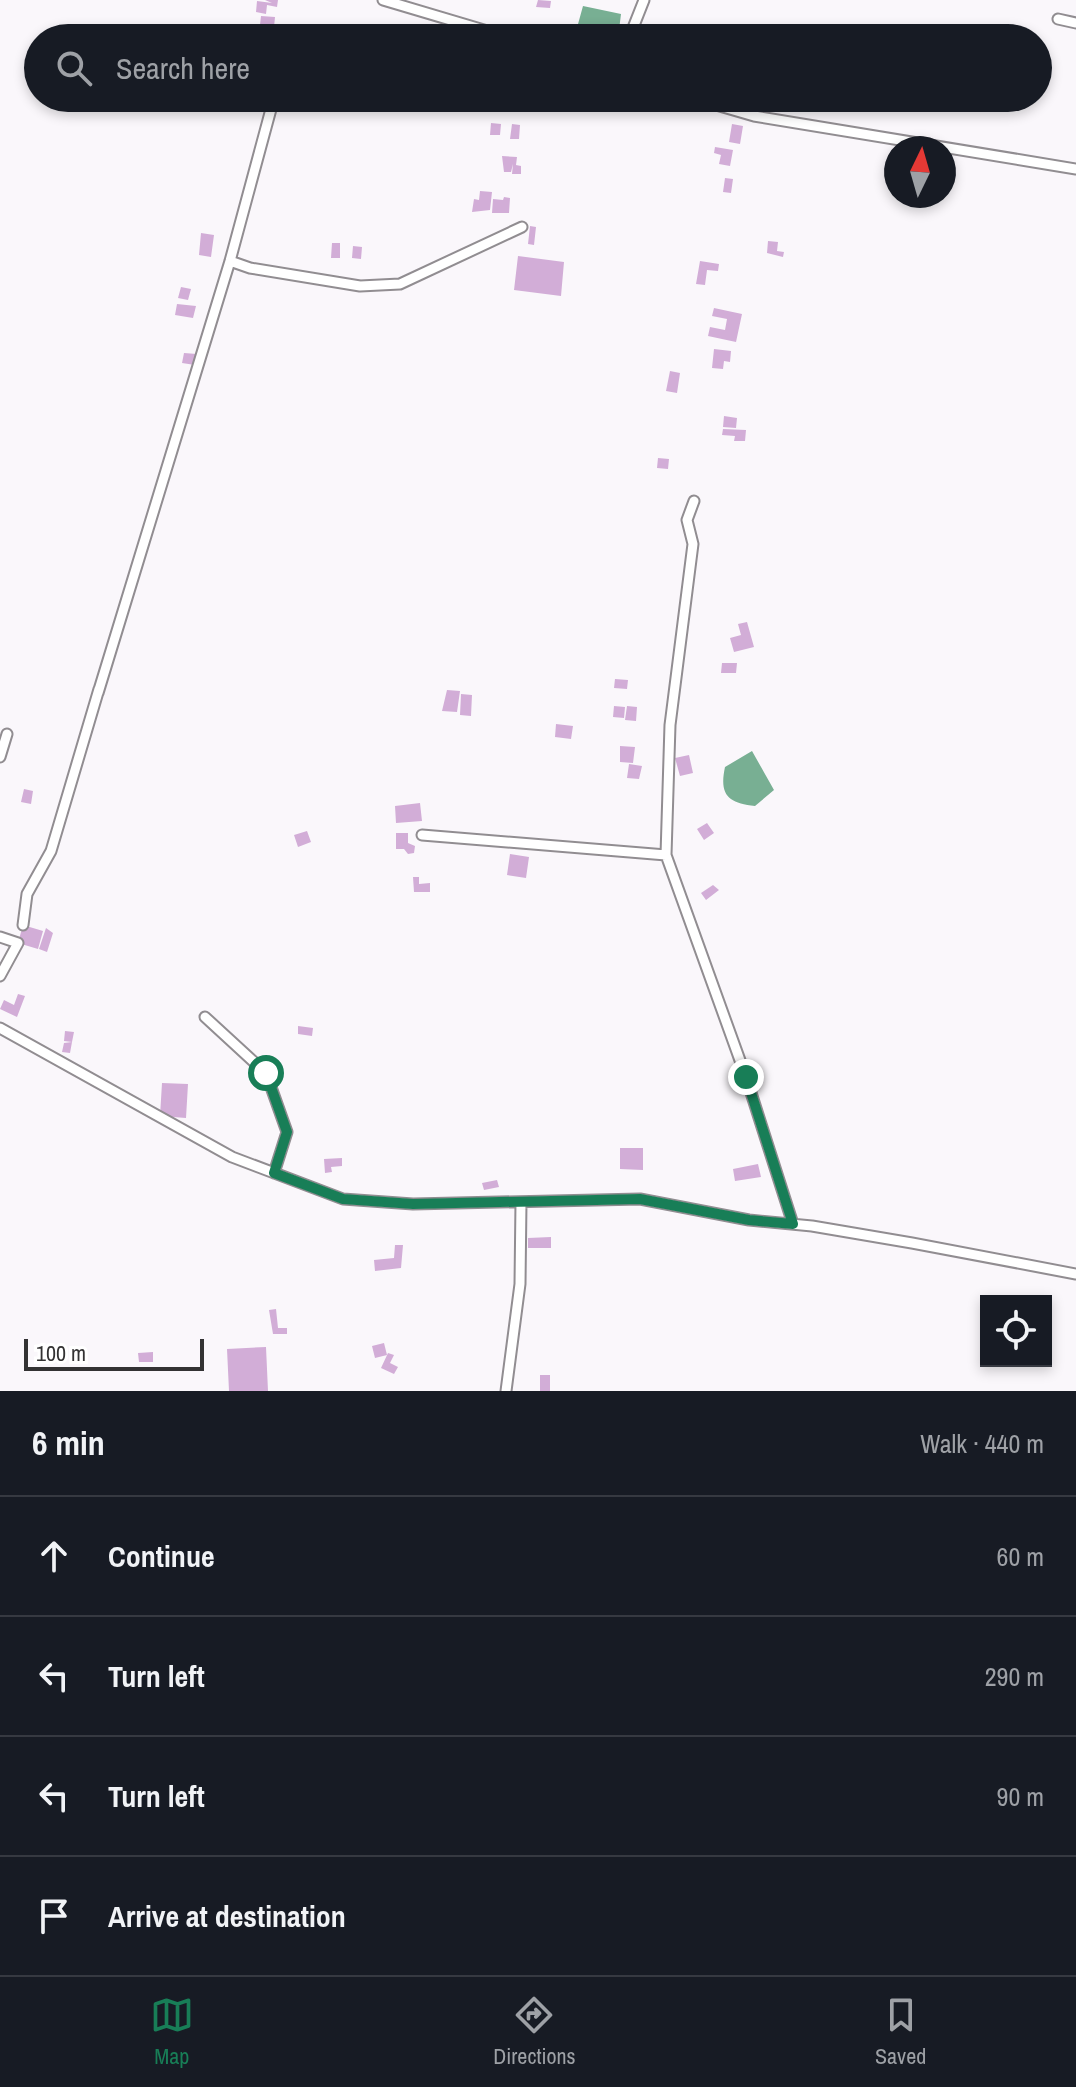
<!DOCTYPE html>
<html lang="en">
<head>
<meta charset="utf-8">
<style>
  :root { --surface:#171b24; --page:#20242c; --text:#f1f3f6; --muted:#9ea1a6; --line:#363941; --accent:#187e57 }
  body { margin:0; font-family:"Archivo Narrow",sans-serif; background:var(--page); color:var(--text) }
  .controls { position:absolute; right:24px; bottom:24px; display:grid; overflow:hidden; border-radius:0px; box-shadow:0 4px 12px #0003 }
  .controls button { width:72px; height:72px; display:grid; place-items:center; padding:0; border:0; border-bottom:2px solid var(--line); background:var(--surface); color:var(--text); font:40px sans-serif }
  .compass { position:absolute; left:884px; top:136px; width:72px; height:72px; border-radius:50%; background:var(--surface); box-shadow:0 4px 12px #0003; rotate:5deg }
  .scale { position:absolute; left:24px; bottom:20px; width:180px; box-sizing:border-box; padding-left:8px; border:4px solid #333233; border-top:0; font-size:22px; line-height:28px; white-space:nowrap; color:#333233; -webkit-text-stroke:6px #fff; paint-order:stroke }
  .stop { position:absolute; width:24px; height:24px; margin:-18px; border:6px solid #187e57; border-radius:50%; background:#fff }
  .stop.end { background:#187e57; border-color:#fff; box-shadow:0 2px 8px #0008 }
  .list { margin:0; padding:0; list-style:none }
  h2 { display:flex; justify-content:space-between; align-items:center; height:104px; margin:0; padding:0 32px; font-size:34px }
  h2 small { font-size:26px; font-weight:400; color:var(--muted) }
  .list li { display:grid; grid-template-columns:52px 1fr auto; gap:24px; align-items:center; box-sizing:border-box; height:120px; padding:0 32px; border-top:2px solid var(--line) }
  .list b { display:block; font-size:30px; white-space:nowrap }
  .list em { font-size:26px; font-style:normal; color:var(--muted) }
  .icon { flex:none; width:44px; height:44px; fill:none; stroke:currentColor; stroke-width:2; stroke-linecap:round; stroke-linejoin:round }
  .map { position:relative; flex:none; width:1076px; height:1391px; overflow:hidden }
  .search { position:absolute; background:var(--surface); box-shadow:0 4px 12px #0003; left:24px; right:24px; top:24px; height:88px; display:flex; align-items:center; gap:20px; box-sizing:border-box; padding:0 28px; border-radius:44px; color:var(--muted); font-size:30px }
  .sheet { height:584px; background:var(--surface) }
  nav { display:flex; justify-content:space-around; align-items:center; box-sizing:border-box; height:112px; border-top:2px solid var(--line); background:var(--surface); font-size:22px; color:var(--muted) }
  nav a { display:grid; justify-items:center; gap:4px }
  nav .on { color:var(--accent) }
  .map>svg:first-child { display:block }
  .water { fill:#78af93 }
  .building { fill:#d2add7 }
  .lines { fill:none; stroke-linecap:round; stroke-linejoin:round }
  .street-casing { stroke:#918d91; stroke-width:13 }
  .street { stroke:#fff; stroke-width:9 }
  .route { stroke:#187e57; stroke-width:10 }
</style>
</head>
<body>
<div class="map">
<svg width="1076" height="1391" viewBox="0 0 1076 1391">
  <rect width="100%" height="100%" fill="#faf7fb"/>
  <path class="water" d="M583,6L621,14L618,38H577L575,35Z
    M752,751L774,790L755,806C728,803 719,795 725,767Z"/>
  <path class="building" d="M278,0L277,7L267,5L266,14L256,12L257,1L272,3L265,0Z
    M538,0L551,1L550,8L536,7Z
    M261,16L275,17L274,27L260,25Z
    M491,123L501,124L500,135H490Z
    M512,124L520,125L519,139H510Z
    M732,124L743,126L740,144L729,142Z
    M715,147L733,150L730,166L719,164L721,155L714,153Z
    M502,156L517,157L516,165L521,166V174H512L513,164L511,172H504Z
    M725,178L733,179L731,193L723,192Z
    M480,191L492,192L490,210L472,212L474,199L479,200Z
    M504,197L510,198L509,213H492L493,199L503,200Z
    M530,226L536,227L534,245L528,244Z
    M201,233L214,235L211,257L199,255Z
    M768,241L778,242L777,251L784,252L783,257L767,253Z
    M332,243H340V258H331Z
    M353,246L362,247L361,259L352,258Z
    M518,256L564,262L561,296L514,290Z
    M700,261L719,264L718,271L707,270L705,285L696,284Z
    M181,287L191,289L188,300L178,298Z
    M177,304L196,306L193,318L175,315Z
    M714,308L742,314L736,342L708,336L710,327L725,330L727,319L712,316Z
    M714,349L731,351L730,362L724,361L723,369L712,368Z
    M184,353L197,354L195,365L182,363Z
    M670,371L680,373L677,393L666,391Z
    M724,416L737,418L736,428L723,427Z
    M723,429L746,430L745,441H734L735,436L722,435Z
    M658,458L669,459L668,469L657,468Z
    M747,622L754,647L734,652L730,638L741,635L738,624Z
    M722,663H737L736,673H721Z
    M615,679L628,680L627,689L614,688Z
    M447,690L460,691L457,712L442,711Z
    M461,694L472,695L471,716L460,715Z
    M614,706L625,707L624,718L613,717Z
    M627,706L637,707L636,721L625,720Z
    M556,724L573,726L571,739L555,737Z
    M620,746L635,747L633,763L620,762Z
    M689,755L693,773L680,776L675,758Z
    M629,764L642,766L639,779L627,778Z
    M24,789L33,791L31,804L21,802Z
    M420,803L422,821L396,823L395,806Z
    M707,823L714,833L704,840L697,829Z
    M307,831L311,842L298,847L294,835Z
    M396,833H408V843L415,846L414,853L408,854L404,849H396Z
    M510,854L529,857L526,878L507,875Z
    M413,877H419V884L430,883V892H414Z
    M713,885L719,890L706,900L701,893Z
    M23,925L43,931L38,949L18,943Z
    M46,928L53,933L47,952L39,949Z
    M18,994L25,996L17,1017L0,1009L4,1000L14,1005Z
    M298,1026L313,1028L312,1036L298,1034Z
    M65,1031L74,1032L72,1042L70,1053L62,1052L64,1043L72,1042L64,1041Z
    M162,1083L188,1084L186,1118L160,1116Z
    M620,1148H643V1170L620,1169Z
    M342,1158V1166L331,1167L332,1172L325,1173L324,1159Z
    M758,1164L761,1177L735,1181L733,1169Z
    M497,1180L499,1187L484,1190L482,1183Z
    M551,1237V1248H528V1238Z
    M395,1245H403L401,1268L375,1271L374,1260L394,1258Z
    M276,1309L278,1328H287V1334H273L269,1310Z
    M384,1343L387,1355L375,1358L372,1346Z
    M266,1347L268,1391H229L227,1349Z
    M153,1352V1362H139L138,1353Z
    M388,1353L394,1355L390,1363L398,1367L394,1374L381,1368Z
    M540,1375H550V1391H540Z"/>
  <g class="lines">
    <g class="street-casing">
      <path id="street" d="M383,0L511,38
        M1058,19L1076,23
        M629,38L644,0
        M692,98L754,116L1076,169
        M230,261L250,268L360,286L400,284L522,227
        M98,693L230,261L274,98
        M0,757L7,734
        M422,835L666,855L746,1077L793,1224
        M666,855L670,725L693,544L687,520L694,501
        M23,925L27,894L51,851L99,689
        M0,937L18,943L0,976
        M205,1017L266,1073L287,1132L274,1173
        M0,1028L232,1157L343,1199L413,1204L640,1199L749,1220L812,1226L912,1243L1076,1274
        M506,1391L520,1284L521,1202"/>
    </g>
    <use href="#street" class="street"/>
  </g>
  <g class="lines">
    <path class="route" d="M266,1073L287,1132L274,1173L343,1199L413,1204L640,1199L749,1220L793,1224L746,1077"/>
  </g>
</svg>
<div class="controls">
<button><svg class="icon" aria-label="locate" viewBox="0 0 24 24"><circle cx="12" cy="12" r="6"/><path d="M12 2v4M12 18v4M2 12h4M18 12h4"/></svg></button>
</div>
<svg class="compass" viewBox="-18 -18 36 36"><path d="M0-13l5 13h-10z" fill="#e53935"/><path d="M0 13l5-13h-10z" fill="#9ea1a6"/></svg>
<div class="scale">100 m</div>
<div class="stop" style="left:266px;top:1073px"></div>
<div class="stop end" style="left:746px;top:1077px"></div>
<div class="search"><svg class="icon" aria-label="search" viewBox="0 0 24 24"><circle cx="10" cy="10" r="6"/><path d="M15 15l6 6"/></svg>Search here</div>
</div>
<section class="sheet">
<h2>6 min<small>Walk · 440 m</small></h2>
<ul class="list">
<li><svg class="icon" aria-label="ahead" viewBox="0 0 24 24"><path d="M12 20V5M6 11l6-6 6 6"/></svg><div><b>Continue</b></div><em>60 m</em></li>
<li><svg class="icon" aria-label="left" viewBox="0 0 24 24"><path d="M17 20v-9H6M10 6l-5 5 5 5"/></svg><div><b>Turn left</b></div><em>290 m</em></li>
<li><svg class="icon" aria-label="left" viewBox="0 0 24 24"><path d="M17 20v-9H6M10 6l-5 5 5 5"/></svg><div><b>Turn left</b></div><em>90 m</em></li>
<li><svg class="icon" aria-label="arrive" viewBox="0 0 24 24"><path d="M6 21V4h12l-3 4 3 4H6"/></svg><div><b>Arrive at destination</b></div></li>
</ul>
</section>
<nav>
<a class="on"><svg class="icon" aria-label="map" viewBox="0 0 24 24"><path d="M3 6l6-2 6 2 6-2v14l-6 2-6-2-6 2zM9 4v14M15 6v14"/></svg>Map</a>
<a><svg class="icon" aria-label="directions" viewBox="0 0 24 24"><path d="M12 3l9 9-9 9-9-9zM9 14v-3h6M13 9l2 2-2 2"/></svg>Directions</a>
<a><svg class="icon" aria-label="saved" viewBox="0 0 24 24"><path d="M7 4h10v16l-5-4-5 4z"/></svg>Saved</a>
</nav>
</body>
</html>
